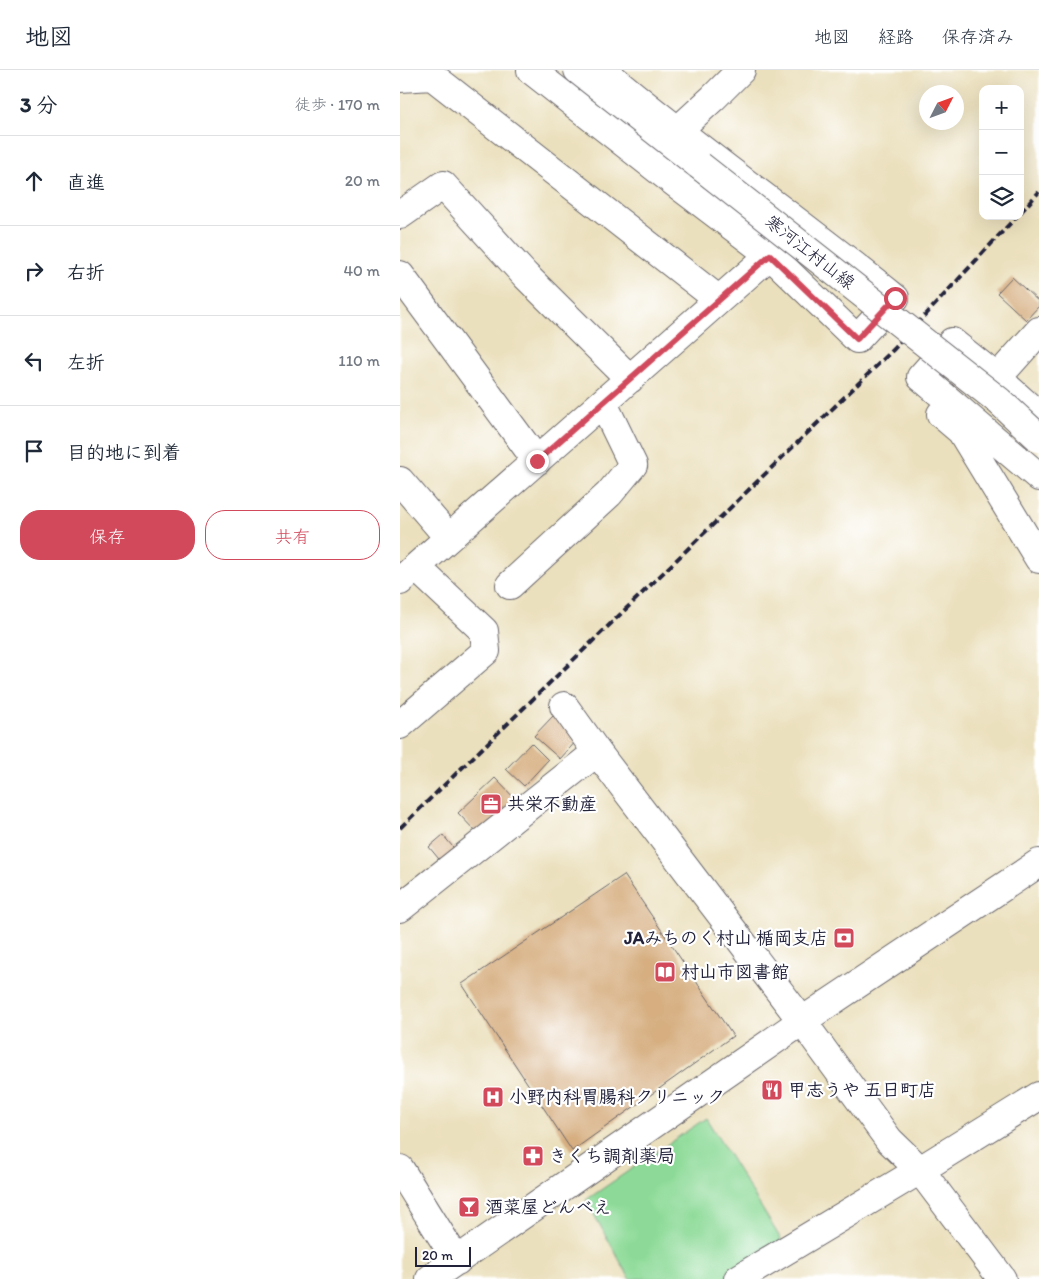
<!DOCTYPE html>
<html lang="ja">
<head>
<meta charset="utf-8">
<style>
  :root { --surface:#fff; --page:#f2f2f3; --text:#1f2937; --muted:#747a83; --line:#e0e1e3; --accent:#d1495b }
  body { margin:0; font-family:Itim,"Klee One",sans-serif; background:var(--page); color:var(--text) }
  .controls { position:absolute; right:15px; top:15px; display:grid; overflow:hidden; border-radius:10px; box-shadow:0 5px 20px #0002 }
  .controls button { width:45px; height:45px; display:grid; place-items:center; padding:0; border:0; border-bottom:1px solid var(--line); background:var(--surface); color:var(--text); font:25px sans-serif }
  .compass { position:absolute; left:519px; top:15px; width:45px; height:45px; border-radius:50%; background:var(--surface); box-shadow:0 5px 20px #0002; rotate:48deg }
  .scale { position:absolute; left:15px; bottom:12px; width:56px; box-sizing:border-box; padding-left:5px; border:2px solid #22223b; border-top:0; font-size:14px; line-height:18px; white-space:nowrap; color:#22223b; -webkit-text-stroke:4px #fff; paint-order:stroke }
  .stop { position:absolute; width:15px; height:15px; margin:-11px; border:4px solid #d1495b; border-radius:50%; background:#fff }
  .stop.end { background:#d1495b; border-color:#fff; box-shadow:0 1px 5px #0008 }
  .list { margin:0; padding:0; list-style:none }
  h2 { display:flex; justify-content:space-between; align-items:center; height:65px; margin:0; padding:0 20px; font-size:21px }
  h2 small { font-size:16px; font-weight:400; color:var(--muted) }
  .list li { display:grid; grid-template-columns:32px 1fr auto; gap:15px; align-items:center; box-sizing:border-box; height:90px; padding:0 20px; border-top:1px solid var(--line) }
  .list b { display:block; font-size:19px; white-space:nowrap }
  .list em { font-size:16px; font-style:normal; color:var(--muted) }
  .actions { display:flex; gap:10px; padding:15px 20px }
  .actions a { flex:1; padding:11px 0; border:1px solid var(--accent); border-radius:20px; text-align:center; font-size:18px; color:var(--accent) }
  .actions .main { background:var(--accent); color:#fff }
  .icon { flex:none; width:28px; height:28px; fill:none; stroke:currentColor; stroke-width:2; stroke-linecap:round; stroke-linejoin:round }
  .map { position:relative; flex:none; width:639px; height:1209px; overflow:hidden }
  header { display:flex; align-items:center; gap:30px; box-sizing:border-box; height:70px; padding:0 25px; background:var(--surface); border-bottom:1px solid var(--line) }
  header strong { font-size:24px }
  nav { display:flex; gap:28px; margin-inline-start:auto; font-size:18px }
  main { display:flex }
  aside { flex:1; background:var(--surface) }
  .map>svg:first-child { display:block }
  .green { fill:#8dda98; stroke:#587e6a }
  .building { fill:#d6ae80 }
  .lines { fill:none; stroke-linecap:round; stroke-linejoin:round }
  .minor-casing { stroke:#686468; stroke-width:30 }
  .major-casing { stroke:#686468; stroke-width:30 }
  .minor { stroke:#fff; stroke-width:28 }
  .major { stroke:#fff; stroke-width:28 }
  .rail { stroke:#22223b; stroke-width:4; stroke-dasharray:8 4; stroke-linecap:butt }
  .major-bridge-casing { stroke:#686468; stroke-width:30; stroke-linecap:butt }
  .major-bridge { stroke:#fff; stroke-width:28 }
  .route { stroke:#d1495b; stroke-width:6 }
  .labels { text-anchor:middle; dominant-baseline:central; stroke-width:4.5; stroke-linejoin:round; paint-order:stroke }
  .street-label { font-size:18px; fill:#22223b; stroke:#fff }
  .poi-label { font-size:18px; font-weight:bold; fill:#22223b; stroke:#fff; text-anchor:start }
</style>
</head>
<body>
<header>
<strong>地図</strong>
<nav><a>地図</a><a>経路</a><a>保存済み</a></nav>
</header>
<main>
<aside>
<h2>3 分<small>徒歩 · 170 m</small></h2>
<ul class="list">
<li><svg class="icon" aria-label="ahead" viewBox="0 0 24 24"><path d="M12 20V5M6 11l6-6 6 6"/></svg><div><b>直進</b></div><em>20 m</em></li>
<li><svg class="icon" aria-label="right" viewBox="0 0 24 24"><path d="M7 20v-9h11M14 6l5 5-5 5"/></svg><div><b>右折</b></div><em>40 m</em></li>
<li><svg class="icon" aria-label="left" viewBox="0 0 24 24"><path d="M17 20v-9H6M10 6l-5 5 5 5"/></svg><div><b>左折</b></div><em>110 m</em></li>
<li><svg class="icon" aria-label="arrive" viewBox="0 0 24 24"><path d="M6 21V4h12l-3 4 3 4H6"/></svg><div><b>目的地に到着</b></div></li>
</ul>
<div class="actions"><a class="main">保存</a><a>共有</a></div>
</aside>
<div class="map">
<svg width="639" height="1209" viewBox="0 0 639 1209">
  <rect width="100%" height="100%" fill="#fff"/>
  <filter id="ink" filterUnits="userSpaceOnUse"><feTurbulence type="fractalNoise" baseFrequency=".02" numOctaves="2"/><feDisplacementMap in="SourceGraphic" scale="10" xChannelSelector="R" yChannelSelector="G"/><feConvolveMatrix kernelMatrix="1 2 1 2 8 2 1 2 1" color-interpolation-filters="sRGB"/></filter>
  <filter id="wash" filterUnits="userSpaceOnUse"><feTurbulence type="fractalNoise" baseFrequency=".0096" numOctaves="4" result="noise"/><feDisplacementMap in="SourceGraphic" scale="20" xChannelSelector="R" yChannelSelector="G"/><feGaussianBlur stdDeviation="1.12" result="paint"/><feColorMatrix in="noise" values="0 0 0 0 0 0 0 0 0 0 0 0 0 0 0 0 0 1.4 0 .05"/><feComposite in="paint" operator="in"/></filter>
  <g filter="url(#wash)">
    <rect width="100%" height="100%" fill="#ebe0bd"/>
    <path class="green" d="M306,1048L384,1174L324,1209H230L186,1130Z"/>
    <g id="blocks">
      <path class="building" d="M612,207L639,232V236L626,250L597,223Z
        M153,646L178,669L160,689L134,666Z
        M131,673L148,690L124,716L106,699Z
        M95,708L121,735L77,763L58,743Z
        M43,765L57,782L43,794L29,777Z
        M224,805L333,966L172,1081L62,914Z"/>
    </g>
  </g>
  <g filter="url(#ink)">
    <use href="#blocks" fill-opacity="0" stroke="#686468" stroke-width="1"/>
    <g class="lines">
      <g class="minor-casing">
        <path id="minor" d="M131,0L275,113L370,185L457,269L495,228C399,150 297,80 203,0
          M0,8L32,6L319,230
          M277,61L313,28L341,0
          M0,145L43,115L125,205L230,309
          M0,205L137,391
          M597,308L639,261
          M541,344L561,361L639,489
          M639,346L597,308L552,272L521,307L639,407
          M0,411L49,468
          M0,511L370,185
          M110,515L209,424L233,395L203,333
          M164,636L197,682
          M0,655L86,581L84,561L16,497
          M0,838L197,682L402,951L489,1070L520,1100L602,1209
          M0,1099L57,1191
          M30,1209L402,951L639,793
          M338,1209L520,1100L639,1026"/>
      </g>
      <g class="major-casing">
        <path id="major" d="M178,0L299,95"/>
      </g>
      <use href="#minor" class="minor"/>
      <use href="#major" class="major"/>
      <path class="rail" d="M620,143L639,122
        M0,758L494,279L617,146"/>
      <g class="major-bridge-casing">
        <path id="major-bridge" d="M299,95L599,331L639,368"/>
      </g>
      <use href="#major-bridge" class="major-bridge"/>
    </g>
  </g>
  <g class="lines" filter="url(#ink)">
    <path class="route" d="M137,391L370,185L457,269L495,228"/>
  </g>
  <defs>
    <g id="office-square" transform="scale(1.125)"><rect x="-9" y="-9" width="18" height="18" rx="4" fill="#d1495b" stroke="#fff"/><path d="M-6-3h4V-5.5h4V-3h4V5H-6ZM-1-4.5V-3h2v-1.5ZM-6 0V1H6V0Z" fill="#fff"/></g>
    <g id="bank-square" transform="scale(1.125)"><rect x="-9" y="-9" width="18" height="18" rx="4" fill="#d1495b" stroke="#fff"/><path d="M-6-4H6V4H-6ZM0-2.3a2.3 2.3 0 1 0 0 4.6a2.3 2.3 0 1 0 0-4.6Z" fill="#fff"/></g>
    <g id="library-square" transform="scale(1.125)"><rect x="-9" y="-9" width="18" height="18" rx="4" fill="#d1495b" stroke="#fff"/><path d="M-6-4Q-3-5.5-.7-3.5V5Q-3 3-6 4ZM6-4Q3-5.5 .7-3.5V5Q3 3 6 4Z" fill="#fff"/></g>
    <g id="restaurant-square" transform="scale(1.125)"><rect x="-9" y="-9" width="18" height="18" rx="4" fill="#d1495b" stroke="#fff"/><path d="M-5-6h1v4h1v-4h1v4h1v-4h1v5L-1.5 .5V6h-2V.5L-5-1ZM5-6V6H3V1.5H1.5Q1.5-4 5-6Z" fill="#fff"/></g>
    <g id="hospital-square" transform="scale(1.125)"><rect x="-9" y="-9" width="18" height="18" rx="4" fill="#d1495b" stroke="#fff"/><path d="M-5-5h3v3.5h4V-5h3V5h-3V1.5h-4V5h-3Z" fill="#fff"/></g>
    <g id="pharmacy-square" transform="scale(1.125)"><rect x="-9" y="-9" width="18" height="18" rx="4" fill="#d1495b" stroke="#fff"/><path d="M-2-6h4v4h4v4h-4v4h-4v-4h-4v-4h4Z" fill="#fff"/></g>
    <g id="bar-square" transform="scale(1.125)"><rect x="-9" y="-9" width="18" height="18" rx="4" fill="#d1495b" stroke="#fff"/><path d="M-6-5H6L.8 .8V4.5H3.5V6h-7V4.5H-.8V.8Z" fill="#fff"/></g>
  </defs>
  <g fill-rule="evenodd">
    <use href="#office-square" x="91" y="734"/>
    <use href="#bank-square" x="444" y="868"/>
    <use href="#library-square" x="265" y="902"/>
    <use href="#restaurant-square" x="372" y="1020"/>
    <use href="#hospital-square" x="93" y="1027"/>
    <use href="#pharmacy-square" x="133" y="1086"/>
    <use href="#bar-square" x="69" y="1137"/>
  </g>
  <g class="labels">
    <g class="street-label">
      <text transform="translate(410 182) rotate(38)">寒河江村山線</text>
    </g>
    <g class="poi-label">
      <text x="107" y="734">共栄不動産</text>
      <text x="428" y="868" text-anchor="end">JAみちのく村山 楯岡支店</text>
      <text x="281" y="902">村山市図書館</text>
      <text x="388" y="1020">甲志うや 五日町店</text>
      <text x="109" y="1027">小野内科胃腸科クリニック</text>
      <text x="149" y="1086">きくち調剤薬局</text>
      <text x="85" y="1137">酒菜屋どんべえ</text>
    </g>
  </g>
</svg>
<div class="controls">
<button>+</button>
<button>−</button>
<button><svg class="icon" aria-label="layers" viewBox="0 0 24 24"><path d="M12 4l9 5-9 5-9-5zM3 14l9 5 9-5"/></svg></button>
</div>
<svg class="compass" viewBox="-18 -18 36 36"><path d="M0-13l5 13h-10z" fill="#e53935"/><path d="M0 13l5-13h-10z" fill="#747a83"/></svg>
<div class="scale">20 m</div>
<div class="stop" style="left:495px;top:228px"></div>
<div class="stop end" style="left:137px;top:391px"></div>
</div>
</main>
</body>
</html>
